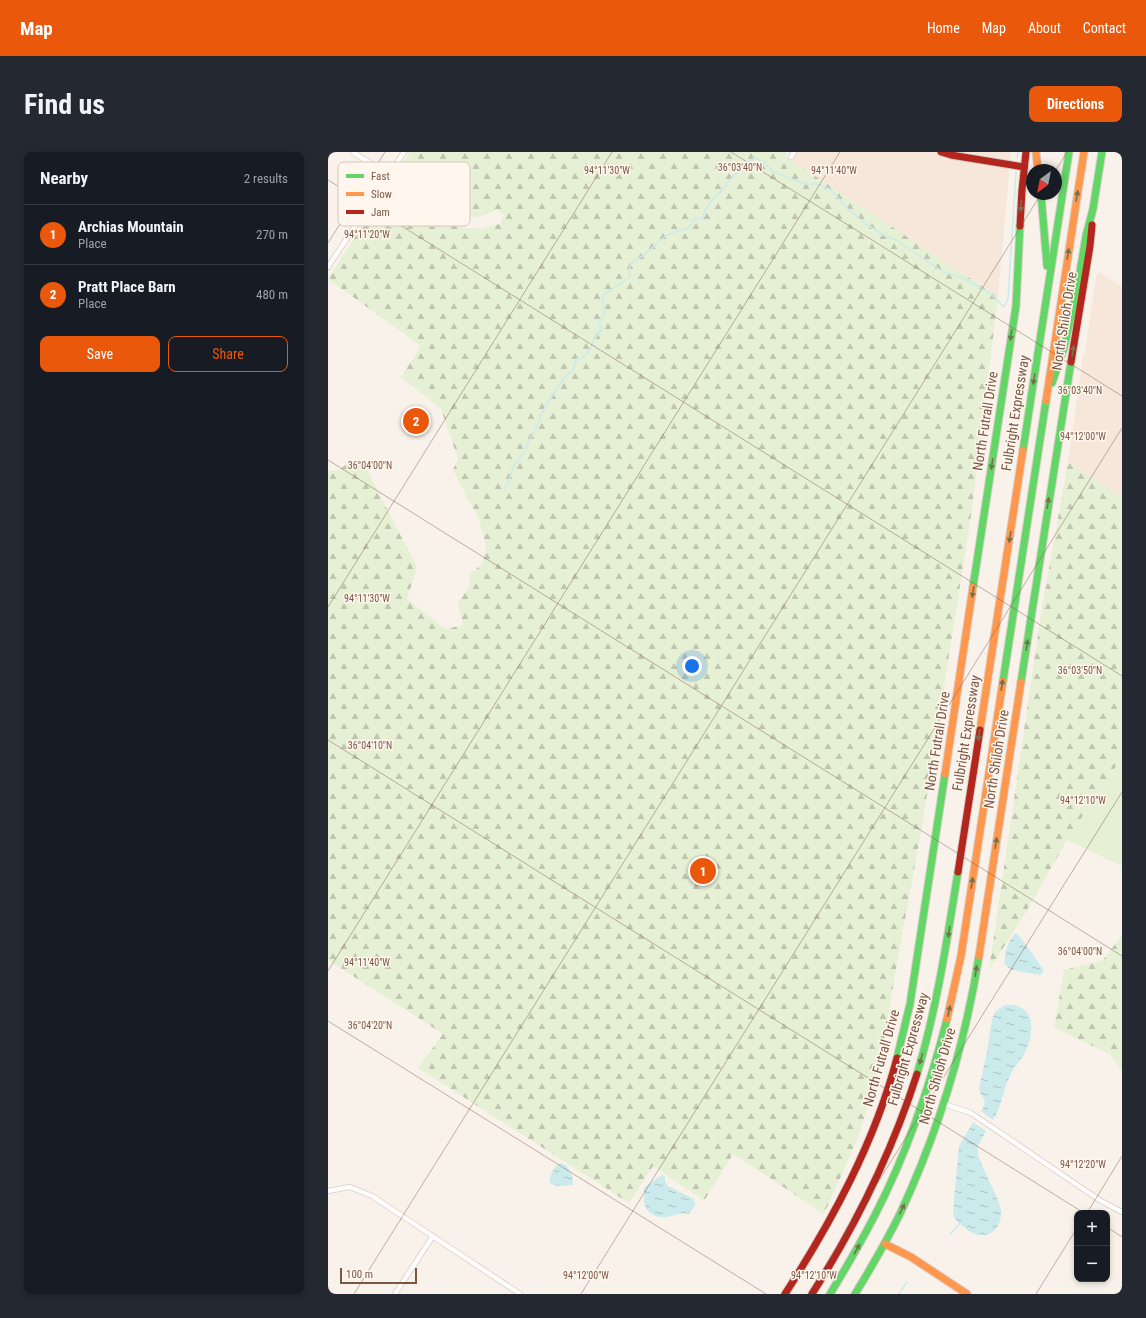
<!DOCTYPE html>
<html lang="en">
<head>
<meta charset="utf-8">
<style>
  :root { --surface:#171b24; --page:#242831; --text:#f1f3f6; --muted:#9ea1a6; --line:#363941; --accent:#ea580c }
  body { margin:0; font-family:"Roboto Condensed",sans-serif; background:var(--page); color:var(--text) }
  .controls { position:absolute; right:12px; bottom:12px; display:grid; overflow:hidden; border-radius:8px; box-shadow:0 2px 6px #0003 }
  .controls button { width:36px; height:36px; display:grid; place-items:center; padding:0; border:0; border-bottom:1px solid var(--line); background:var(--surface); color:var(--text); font:20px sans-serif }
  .compass { position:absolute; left:698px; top:12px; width:36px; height:36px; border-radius:50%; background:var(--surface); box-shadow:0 2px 6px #0003; rotate:212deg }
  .scale { position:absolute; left:12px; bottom:10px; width:77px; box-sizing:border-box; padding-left:4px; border:2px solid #7b5647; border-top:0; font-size:11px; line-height:14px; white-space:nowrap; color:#7b5647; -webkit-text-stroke:3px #fff7ed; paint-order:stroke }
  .you { position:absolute; left:364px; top:514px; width:14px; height:14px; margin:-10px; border:3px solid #fff; border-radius:50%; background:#1a73e8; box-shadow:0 0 0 6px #1a73e833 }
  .badge { display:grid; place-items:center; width:26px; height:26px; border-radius:50%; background:var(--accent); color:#fff; font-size:13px; font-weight:700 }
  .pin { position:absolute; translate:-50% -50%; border:2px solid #fff; box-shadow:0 1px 4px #0006 }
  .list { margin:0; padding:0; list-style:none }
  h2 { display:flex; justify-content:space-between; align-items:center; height:52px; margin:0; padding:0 16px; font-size:17px }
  h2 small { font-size:13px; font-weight:400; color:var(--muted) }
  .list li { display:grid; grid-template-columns:26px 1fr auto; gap:12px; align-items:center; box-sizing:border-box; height:60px; padding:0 16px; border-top:1px solid var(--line) }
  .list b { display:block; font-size:15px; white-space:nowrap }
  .list p { margin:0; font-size:13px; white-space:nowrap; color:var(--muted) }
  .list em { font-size:13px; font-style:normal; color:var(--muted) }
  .actions { display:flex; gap:8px; padding:12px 16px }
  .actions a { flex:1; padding:9px 0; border:1px solid var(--accent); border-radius:8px; text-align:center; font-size:14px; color:var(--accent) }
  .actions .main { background:var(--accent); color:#fff }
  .map { position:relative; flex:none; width:794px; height:1142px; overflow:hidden; border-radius:8px }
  header { display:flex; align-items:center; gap:24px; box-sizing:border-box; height:56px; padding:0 20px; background:var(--accent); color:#fff }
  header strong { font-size:19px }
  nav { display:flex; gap:22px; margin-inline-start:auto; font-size:14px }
  .intro { display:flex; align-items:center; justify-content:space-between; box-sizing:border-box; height:96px; padding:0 24px }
  h1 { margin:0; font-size:28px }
  .button { padding:10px 18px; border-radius:8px; background:var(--accent); color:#fff; font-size:14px; font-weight:700 }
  main { display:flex; gap:24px; padding:0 24px }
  aside { flex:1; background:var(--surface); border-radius:8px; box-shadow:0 2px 6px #0003 }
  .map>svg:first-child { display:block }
  .residential { fill:#f6e7da }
  .forest { fill:url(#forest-firs) }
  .park { fill:#e6f0d4 }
  .water { fill:url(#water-ripples) }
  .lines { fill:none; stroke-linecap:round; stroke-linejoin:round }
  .stream { stroke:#cbeaeb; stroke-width:1.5 }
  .street-casing { stroke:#d8cdc8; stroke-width:6 }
  .fast-casing { stroke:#d9cec7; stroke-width:9 }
  .slow-casing { stroke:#d9cec7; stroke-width:9 }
  .jam-casing { stroke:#d9cec7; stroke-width:9 }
  .street { stroke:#fefdfc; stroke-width:4.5 }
  .fast { stroke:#63d668; stroke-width:7 }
  .slow { stroke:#ff974d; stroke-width:7 }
  .jam { stroke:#b3261e; stroke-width:7 }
  .oneway { fill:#76704e }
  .ticks { fill:none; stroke:#7b5647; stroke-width:1; stroke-opacity:0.45 }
  .labels { text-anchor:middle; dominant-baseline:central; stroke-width:3; stroke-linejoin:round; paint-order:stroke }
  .street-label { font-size:14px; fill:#7b5647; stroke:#fff7ed }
  .key { fill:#fff7ed; stroke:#d7c7bb; stroke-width:1 }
  .key-label { font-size:11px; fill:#7b5647 }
  .ticks-label { font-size:10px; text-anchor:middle; fill:#7b5647; stroke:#fff7ed; stroke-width:3; stroke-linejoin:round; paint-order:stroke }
</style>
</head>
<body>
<header>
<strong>Map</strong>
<nav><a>Home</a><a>Map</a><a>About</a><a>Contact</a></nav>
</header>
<div class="intro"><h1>Find us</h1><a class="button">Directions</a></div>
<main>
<aside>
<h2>Nearby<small>2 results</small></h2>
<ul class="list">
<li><span class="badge">1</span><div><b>Archias Mountain</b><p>Place</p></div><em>270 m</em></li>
<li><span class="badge">2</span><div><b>Pratt Place Barn</b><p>Place</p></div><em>480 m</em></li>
</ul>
<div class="actions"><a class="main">Save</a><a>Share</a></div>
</aside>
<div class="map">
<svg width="794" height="1142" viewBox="0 0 794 1142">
  <defs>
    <pattern id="forest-firs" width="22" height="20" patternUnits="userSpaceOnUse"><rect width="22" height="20" fill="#e6f0d4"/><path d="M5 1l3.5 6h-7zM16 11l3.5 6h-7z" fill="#bfc5ae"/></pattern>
    <pattern id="water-ripples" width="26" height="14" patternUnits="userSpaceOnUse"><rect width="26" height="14" fill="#cbeaeb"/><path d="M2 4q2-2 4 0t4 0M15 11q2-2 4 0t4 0" fill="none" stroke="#aac0c0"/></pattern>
  </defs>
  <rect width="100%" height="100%" fill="#f9f2eb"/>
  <path class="residential" d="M467,0H683L670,145L462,7Z
    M770,119L794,135V345L740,310L754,213L753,211L757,199L768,125Z"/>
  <path class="forest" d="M82,0H459L457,4L670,145L643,364L594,675L566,828L552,915L530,986L496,1062L405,1002L376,1049L325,1014L301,1051L90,916L115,882L0,808V319L11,318L21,310L34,308L89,415L79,447L118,477L135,473L130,451L140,436L142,422L154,412L158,395L151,367L125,318L130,307L113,257L73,225L93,194L0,127L61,31L129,75L149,77L172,72L176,63L169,58L150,65L134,63L68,21Z
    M740,310L794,345V605L739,688L698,760L661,818L714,455Z
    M794,783V919L782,902L726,876L736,818L775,808Z"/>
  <path class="park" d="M794,605V714L739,688Z"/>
  <path class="water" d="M688,781L693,786L715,817V821L712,823L684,818L677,813C675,804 680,787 688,781Z
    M677,853C684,852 690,853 695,857C707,864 704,885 699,896C697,902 693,907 689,912C685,917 682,924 679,931C674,943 673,956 665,968L653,959C662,946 652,947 651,936L659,900L664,867L667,860Z
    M645,970L658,979L650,994V1004L672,1053C678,1079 655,1093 636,1075C630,1070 626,1067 625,1060L631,994Z
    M233,1011C241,1013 246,1025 245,1033L230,1034L222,1031C221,1024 226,1014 233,1011Z
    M334,1023L337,1024V1030L340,1034L366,1047L367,1053L361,1062L355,1061L339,1065H331L325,1063L318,1057L316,1050V1037L318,1034Z"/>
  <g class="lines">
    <path class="stream" d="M689,6L690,0
      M176,338L180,331L186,313L190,309L198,297L200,290L204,284L217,255L236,226L245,218L248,207L254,206L258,202L263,196L265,189L274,177L271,171L277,160L274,146L278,141L302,125L301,117L304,110C314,107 325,94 334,87C340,81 352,78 361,76L366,67L375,66L377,58L386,46L391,42L407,22L415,18L421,9L427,6L435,10L446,20L456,24L477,32H490L502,37L519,56L538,72L555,83L568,88L617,121L630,124L648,133L664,143L676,155L680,147L688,20
      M622,1082L632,1071
      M571,1142L579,1130"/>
    <g class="street-casing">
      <path id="street" d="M25,0L60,23
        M463,5L466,0
        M0,115L76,0
        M616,952L643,961L773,1049L794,1060
        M0,1039L22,1035L44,1044L192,1142
        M67,1142L105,1084"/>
    </g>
    <g class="fast-casing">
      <path id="fast" d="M713,42L719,114
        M724,231L736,196L748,143L758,84L765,57L774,0
        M695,298L741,0
        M645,435L688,154L692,74
        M675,529L718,249
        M693,530L743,210
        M569,906L582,852L617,622
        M589,922C609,856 619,788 630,720
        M502,1142C518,1116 533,1090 547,1063C579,1001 602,934 619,867
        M527,1142C543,1116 558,1090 572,1062C610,980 637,893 651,804"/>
    </g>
    <g class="slow-casing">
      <path id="slow" d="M708,0L710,18
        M718,249L756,0
        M652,578L695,298
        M617,622L645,435
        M651,804L693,530
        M619,867L633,804L675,529
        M557,1092L583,1105L639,1142"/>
    </g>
    <g class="jam-casing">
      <path id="jam" d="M613,0L623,3L696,15
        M692,74L694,38L698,0
        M743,210L762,94L764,73
        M630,720L652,578
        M457,1142C504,1069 547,990 569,906
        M484,1142C528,1073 564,1000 589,922"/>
    </g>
    <use href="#street" class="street"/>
    <use href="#fast" class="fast"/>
    <use href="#slow" class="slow"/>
    <use href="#jam" class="jam"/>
  </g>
  <defs><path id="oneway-solid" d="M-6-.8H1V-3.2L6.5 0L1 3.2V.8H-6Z"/></defs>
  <g class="oneway">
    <use href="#oneway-solid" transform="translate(749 44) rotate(-81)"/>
    <use href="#oneway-solid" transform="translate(693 54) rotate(92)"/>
    <use href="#oneway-solid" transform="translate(740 102) rotate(-81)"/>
    <use href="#oneway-solid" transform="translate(683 183) rotate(99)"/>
    <use href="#oneway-solid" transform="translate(745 199) rotate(-81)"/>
    <use href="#oneway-solid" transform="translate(706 227) rotate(99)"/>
    <use href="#oneway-solid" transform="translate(664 312) rotate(99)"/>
    <use href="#oneway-solid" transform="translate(720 351) rotate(-81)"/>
    <use href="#oneway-solid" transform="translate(682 385) rotate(99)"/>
    <use href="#oneway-solid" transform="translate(645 440) rotate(99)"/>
    <use href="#oneway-solid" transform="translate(699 493) rotate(-81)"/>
    <use href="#oneway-solid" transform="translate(674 533) rotate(-81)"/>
    <use href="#oneway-solid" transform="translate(651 583) rotate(99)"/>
    <use href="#oneway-solid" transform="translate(668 691) rotate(-81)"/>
    <use href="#oneway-solid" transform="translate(644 731) rotate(-81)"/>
    <use href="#oneway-solid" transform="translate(621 780) rotate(99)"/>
    <use href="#oneway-solid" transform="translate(648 819) rotate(-81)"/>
    <use href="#oneway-solid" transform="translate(621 859) rotate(-77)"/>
    <use href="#oneway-solid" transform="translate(593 907) rotate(106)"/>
    <use href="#oneway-solid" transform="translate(574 1057) rotate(-64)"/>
    <use href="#oneway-solid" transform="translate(529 1097) rotate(-61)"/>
  </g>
  <path class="ticks" d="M403,0L794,244M728,18L739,0M0,28L794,524M0,91L57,0M0,308L794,804M0,455L284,0M0,588L756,1061M0,819L512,0M0,869L438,1142M759,1061L794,1004M779,1075L794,1085M26,1142L713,42M253,1142L794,276M480,1142L794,640M708,1142L749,1076"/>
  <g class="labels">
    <g class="street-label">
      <text transform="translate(736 169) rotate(-81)">North Shiloh Drive</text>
      <text transform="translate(687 261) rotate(-81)">Fulbright Expressway</text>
      <text transform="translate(657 269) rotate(-81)">North Futrall Drive</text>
      <text transform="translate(638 581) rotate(-81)">Fulbright Expressway</text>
      <text transform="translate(609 589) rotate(-81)">North Futrall Drive</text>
      <text transform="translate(668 607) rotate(-81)">North Shiloh Drive</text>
      <text transform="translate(580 897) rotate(-74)">Fulbright Expressway</text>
      <text transform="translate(553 906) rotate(-74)">North Futrall Drive</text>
      <text transform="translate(609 924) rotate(-74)">North Shiloh Drive</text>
    </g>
  </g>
  <rect x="10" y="10" width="132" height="64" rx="6" class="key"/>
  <rect x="18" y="22" width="18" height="4" fill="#63d668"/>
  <rect x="18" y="40" width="18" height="4" fill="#ff974d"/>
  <rect x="18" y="58" width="18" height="4" fill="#b3261e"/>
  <g class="key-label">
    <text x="43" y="28">Fast</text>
    <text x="43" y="46">Slow</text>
    <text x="43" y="64">Jam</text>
  </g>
  <g class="ticks-label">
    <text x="412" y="19">36°03'40"N</text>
    <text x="279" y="22">94°11'30"W</text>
    <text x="506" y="22">94°11'40"W</text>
    <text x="39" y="86">94°11'20"W</text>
    <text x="752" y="242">36°03'40"N</text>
    <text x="755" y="288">94°12'00"W</text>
    <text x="42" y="317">36°04'00"N</text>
    <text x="39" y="450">94°11'30"W</text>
    <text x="752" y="522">36°03'50"N</text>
    <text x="42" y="597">36°04'10"N</text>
    <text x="755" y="652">94°12'10"W</text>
    <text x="752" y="803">36°04'00"N</text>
    <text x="39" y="814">94°11'40"W</text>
    <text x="42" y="877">36°04'20"N</text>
    <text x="755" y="1016">94°12'20"W</text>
    <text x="258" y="1127">94°12'00"W</text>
    <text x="486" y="1127">94°12'10"W</text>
  </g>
</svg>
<div class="controls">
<button>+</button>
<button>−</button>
</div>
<svg class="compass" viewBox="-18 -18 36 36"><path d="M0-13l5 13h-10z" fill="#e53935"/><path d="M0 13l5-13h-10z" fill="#9ea1a6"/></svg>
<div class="scale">100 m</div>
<div class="you"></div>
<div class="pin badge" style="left:375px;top:719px">1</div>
<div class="pin badge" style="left:88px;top:269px">2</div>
</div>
</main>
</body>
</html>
